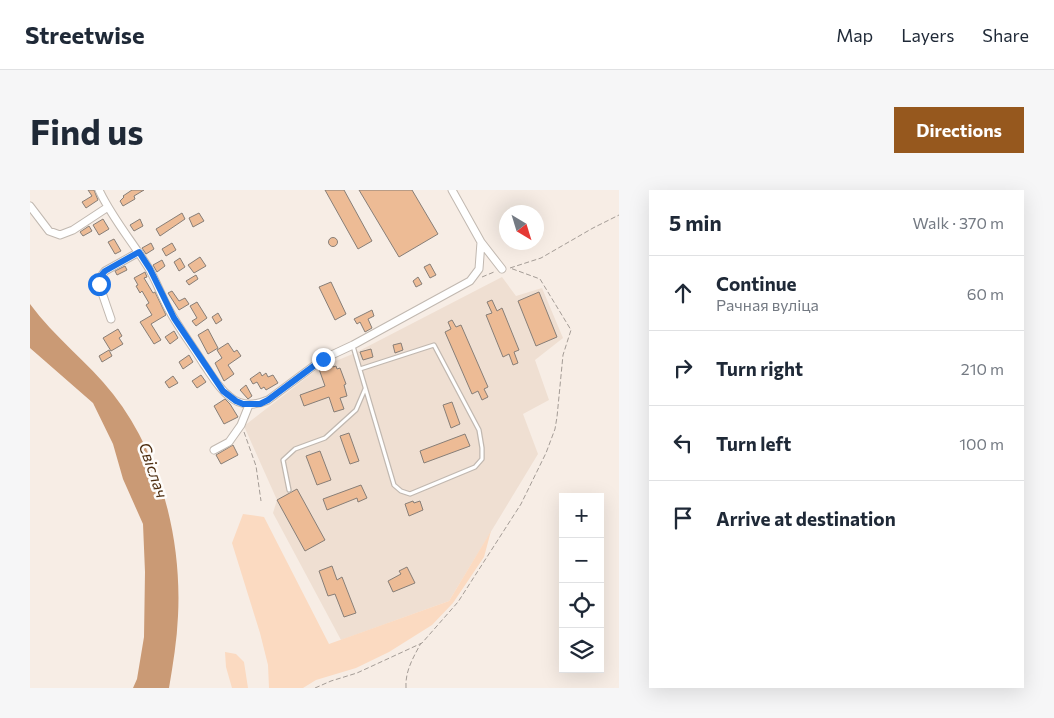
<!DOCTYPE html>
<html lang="en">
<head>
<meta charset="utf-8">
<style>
  :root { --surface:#fff; --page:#f6f6f7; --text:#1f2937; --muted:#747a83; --line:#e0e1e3; --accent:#96581e }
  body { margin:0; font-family:Commissioner,sans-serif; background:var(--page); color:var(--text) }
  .controls { position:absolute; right:15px; bottom:15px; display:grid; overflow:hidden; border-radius:0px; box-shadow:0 5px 20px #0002 }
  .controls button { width:45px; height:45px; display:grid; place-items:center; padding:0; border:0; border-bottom:1px solid var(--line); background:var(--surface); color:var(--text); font:25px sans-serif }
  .compass { position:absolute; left:469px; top:15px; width:45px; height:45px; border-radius:50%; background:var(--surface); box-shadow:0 5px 20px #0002; rotate:142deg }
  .stop { position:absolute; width:15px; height:15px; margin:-11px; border:4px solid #1a73e8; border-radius:50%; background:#fff }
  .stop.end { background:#1a73e8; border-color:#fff; box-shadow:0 1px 5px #0008 }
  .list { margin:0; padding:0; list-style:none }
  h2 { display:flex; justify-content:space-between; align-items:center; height:65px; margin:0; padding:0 20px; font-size:21px }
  h2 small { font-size:16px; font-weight:400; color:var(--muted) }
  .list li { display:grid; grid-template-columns:32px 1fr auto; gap:15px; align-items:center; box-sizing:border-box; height:75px; padding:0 20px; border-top:1px solid var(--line) }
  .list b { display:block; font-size:19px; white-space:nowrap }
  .list p { margin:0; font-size:16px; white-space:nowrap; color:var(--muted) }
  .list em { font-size:16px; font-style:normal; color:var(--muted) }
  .icon { flex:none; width:28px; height:28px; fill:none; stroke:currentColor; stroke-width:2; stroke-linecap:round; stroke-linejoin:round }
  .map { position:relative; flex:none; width:589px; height:498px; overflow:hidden; border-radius:0px }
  header { display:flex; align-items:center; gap:30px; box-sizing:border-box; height:70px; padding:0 25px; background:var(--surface); border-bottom:1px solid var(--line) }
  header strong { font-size:24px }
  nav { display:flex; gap:28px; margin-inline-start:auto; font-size:18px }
  .intro { display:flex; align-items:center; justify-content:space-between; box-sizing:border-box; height:120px; padding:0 30px }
  h1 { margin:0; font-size:35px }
  .button { padding:12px 22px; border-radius:0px; background:var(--accent); color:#fff; font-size:18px; font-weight:700 }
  main { display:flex; gap:30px; padding:0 30px }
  aside { flex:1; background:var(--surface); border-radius:0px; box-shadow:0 5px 20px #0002 }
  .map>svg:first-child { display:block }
  .built { fill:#efdfd2 }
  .green { fill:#fbdac1 }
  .water { fill:#ca9a75 }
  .building { fill:#edbb95; stroke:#877e77 }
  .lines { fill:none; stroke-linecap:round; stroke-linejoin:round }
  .lane-casing { stroke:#c1b8b0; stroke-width:5.5 }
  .street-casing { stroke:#c1b8b0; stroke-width:9 }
  .path { stroke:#a49c96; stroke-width:1; stroke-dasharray:5 2.5; stroke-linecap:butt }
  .lane { stroke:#fff; stroke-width:3 }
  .street { stroke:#fff; stroke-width:7 }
  .route { stroke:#1a73e8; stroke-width:6 }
  .labels { text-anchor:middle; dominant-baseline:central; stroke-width:5; stroke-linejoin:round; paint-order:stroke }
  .water-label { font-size:16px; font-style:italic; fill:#4d2d0f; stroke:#fefcfa }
</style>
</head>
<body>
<header>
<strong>Streetwise</strong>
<nav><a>Map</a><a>Layers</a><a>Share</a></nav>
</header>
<div class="intro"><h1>Find us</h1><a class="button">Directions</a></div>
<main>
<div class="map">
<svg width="589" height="498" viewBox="0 0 589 498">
  <rect width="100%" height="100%" fill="#f7ede5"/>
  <path class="built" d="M472,87L486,106L512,98L533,148L505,170L519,210L493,224L508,264L419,411L311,450L243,323L247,310L214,236L289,178L325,163Z"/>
  <path class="green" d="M213,324L234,327L299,454L419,411L461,341L454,367L423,413L402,435L359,462L326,478L286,490L273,498H239L238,475L230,443L202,353Z
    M195,462L206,464L214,472L218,498H202L196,477Z"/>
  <path class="water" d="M0,114C24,147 58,172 83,204C131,265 152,350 148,426C147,450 143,474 139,498H103L107,489L114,447L115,382L113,334L93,289L83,254L63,213L0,158Z"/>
  <path class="building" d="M58,0H64L68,10L56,18L52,12L62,6Z
    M102,0H114L104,6L105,9L93,16L90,11L94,7L93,6Z
    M295,0H314L342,51L328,59Z
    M329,0H382L408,44L369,67Z
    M152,23L155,29L130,46L126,39Z
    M169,23L174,31L163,37L159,28Z
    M73,29L79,39L69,45L63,35Z
    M110,29L113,36L104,41L100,35Z
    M59,36L62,41L53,46L50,42Z
    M298.5 52a4.5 4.5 0 1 1 9 0a4.5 4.5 0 1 1-9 0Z
    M84,49L91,61L85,64L78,52Z
    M121,53L124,59L116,64L112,58Z
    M142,53L146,60L136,66L132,59Z
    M170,67L176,76L164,83L158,75Z
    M150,68L155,77L149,81L144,72Z
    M132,70L135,76L127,82L123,75Z
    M400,74L406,85L400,88L394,77Z
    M95,76L97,80L87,85L85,81Z
    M115,82L117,87L114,88L123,103L125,102L136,125L121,134L131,150L124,154L110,132L122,125L116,115L119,113L112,101L110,103L106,96L108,95L104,88Z
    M166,85L168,89L159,95L156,91Z
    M388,87L392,94L386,97L383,91Z
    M301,92L316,124L305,130L289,97Z
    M142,101L149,111L155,108L159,114L149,120L138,103Z
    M509,102L527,147L506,156L488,111Z
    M462,110L467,121L472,118L489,160L484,162L488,173L483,175L479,164L473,167L456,125L462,123L457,112Z
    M167,112L177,128L166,136L162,131L167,128L160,116Z
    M342,120L344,126L338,129L342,138L335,142L330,132L327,134L324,129Z
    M188,123L192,130L186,134L182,127Z
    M422,130L426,137L431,135L458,197L454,199L458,207L452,210L448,201L442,204L415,142L421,139L418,132Z
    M88,139L92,146L89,148L93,154L81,161L73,148Z
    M178,139L188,158L178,164L168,145Z
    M144,141L148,148L140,154L135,147Z
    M198,153L204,162L207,160L211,166L198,175L204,184L194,191L185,173L192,168L187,160Z
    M371,153L373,160L365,163L363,155Z
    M341,159L343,167L333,170L330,162Z
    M79,160L82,166L72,172L69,166Z
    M159,165L163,172L153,179L149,172Z
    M302,173L303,177L306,176L307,179L310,178L316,194L314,195L317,206L310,208L314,219L304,222L299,207L274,216L270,205L295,196L289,179Z
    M230,182L232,186L236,183L238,187L243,185L248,193L236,200L234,197L231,199L227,192L223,194L220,189Z
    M171,185L176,192L167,198L162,191Z
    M143,186L148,193L139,198L135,192Z
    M216,195L222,206L218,209L210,200Z
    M195,209L200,214L208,227L194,234L184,216Z
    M422,212L430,234L421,238L413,215Z
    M319,243L329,271L320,274L310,246Z
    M435,244L440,256L394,273L390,261Z
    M203,255L208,265L191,274L186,265Z
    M290,261L301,290L287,295L276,266Z
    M331,295L337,308L328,312L327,308L297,320L293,309Z
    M267,299L295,350L275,361L247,310Z
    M383,311L384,313L390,311L393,320L379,326L375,314Z
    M302,376L307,390L312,387L326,423L314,427L305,404L298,406L289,381Z
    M377,377L385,393L363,402L358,391L371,384L369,381Z"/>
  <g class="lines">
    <g class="lane-casing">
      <path id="lane" d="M323,156L325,163L364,295L371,301L380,304L445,277L452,269V258L449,240L404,155L330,179
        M259,300L253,270L265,259L295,248L326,220L335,199"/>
    </g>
    <g class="street-casing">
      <path id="street" d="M69,0C82,28 102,51 118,77C126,90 131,105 138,118C148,137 162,155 173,173C181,184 188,198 199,206C210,216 224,216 238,210L293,169L323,155L440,91L449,79L451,52L422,0
        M0,16L19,41L30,45L43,40L78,17
        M451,52L472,79
        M81,129L69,94V89L75,81L109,62
        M184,260L199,252L211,235L219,215"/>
    </g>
    <path class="path" d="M480,78L511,68L563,38L589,25
      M452,87L464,82
      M214,242L226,276L231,311
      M285,498L301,491L327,483L392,453L428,412L491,314L516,263L525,239L527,227L533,165L541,140L510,89L480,78
      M376,498C375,481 383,468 391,453"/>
    <use href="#lane" class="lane"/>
    <use href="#street" class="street"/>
  </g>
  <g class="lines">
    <path class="route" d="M69,94L68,89L75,81L109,62L120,79L144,128L193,201L206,211L213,214H230L238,210L293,169"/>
  </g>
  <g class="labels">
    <g class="water-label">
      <text transform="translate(124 280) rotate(71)">Свіслач</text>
    </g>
  </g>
</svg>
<div class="controls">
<button>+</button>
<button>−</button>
<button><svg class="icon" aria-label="locate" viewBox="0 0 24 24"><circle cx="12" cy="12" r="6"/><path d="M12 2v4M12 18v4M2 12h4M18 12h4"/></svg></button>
<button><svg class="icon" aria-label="layers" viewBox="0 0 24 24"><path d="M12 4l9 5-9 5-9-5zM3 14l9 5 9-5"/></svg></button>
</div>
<svg class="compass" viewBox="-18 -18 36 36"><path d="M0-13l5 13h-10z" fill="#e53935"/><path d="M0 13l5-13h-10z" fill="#747a83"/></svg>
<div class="stop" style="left:69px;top:94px"></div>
<div class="stop end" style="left:293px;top:169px"></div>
</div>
<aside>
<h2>5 min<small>Walk · 370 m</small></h2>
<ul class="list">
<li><svg class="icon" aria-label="ahead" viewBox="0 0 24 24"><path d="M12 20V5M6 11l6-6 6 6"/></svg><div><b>Continue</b><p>Рачная вуліца</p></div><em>60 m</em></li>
<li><svg class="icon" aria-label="right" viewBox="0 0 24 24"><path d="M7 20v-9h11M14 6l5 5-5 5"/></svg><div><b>Turn right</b></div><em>210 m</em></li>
<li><svg class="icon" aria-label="left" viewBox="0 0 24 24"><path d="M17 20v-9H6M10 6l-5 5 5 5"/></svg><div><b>Turn left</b></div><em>100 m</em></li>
<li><svg class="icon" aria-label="arrive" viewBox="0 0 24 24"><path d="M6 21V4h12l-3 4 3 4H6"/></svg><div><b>Arrive at destination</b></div></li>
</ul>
</aside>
</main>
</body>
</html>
